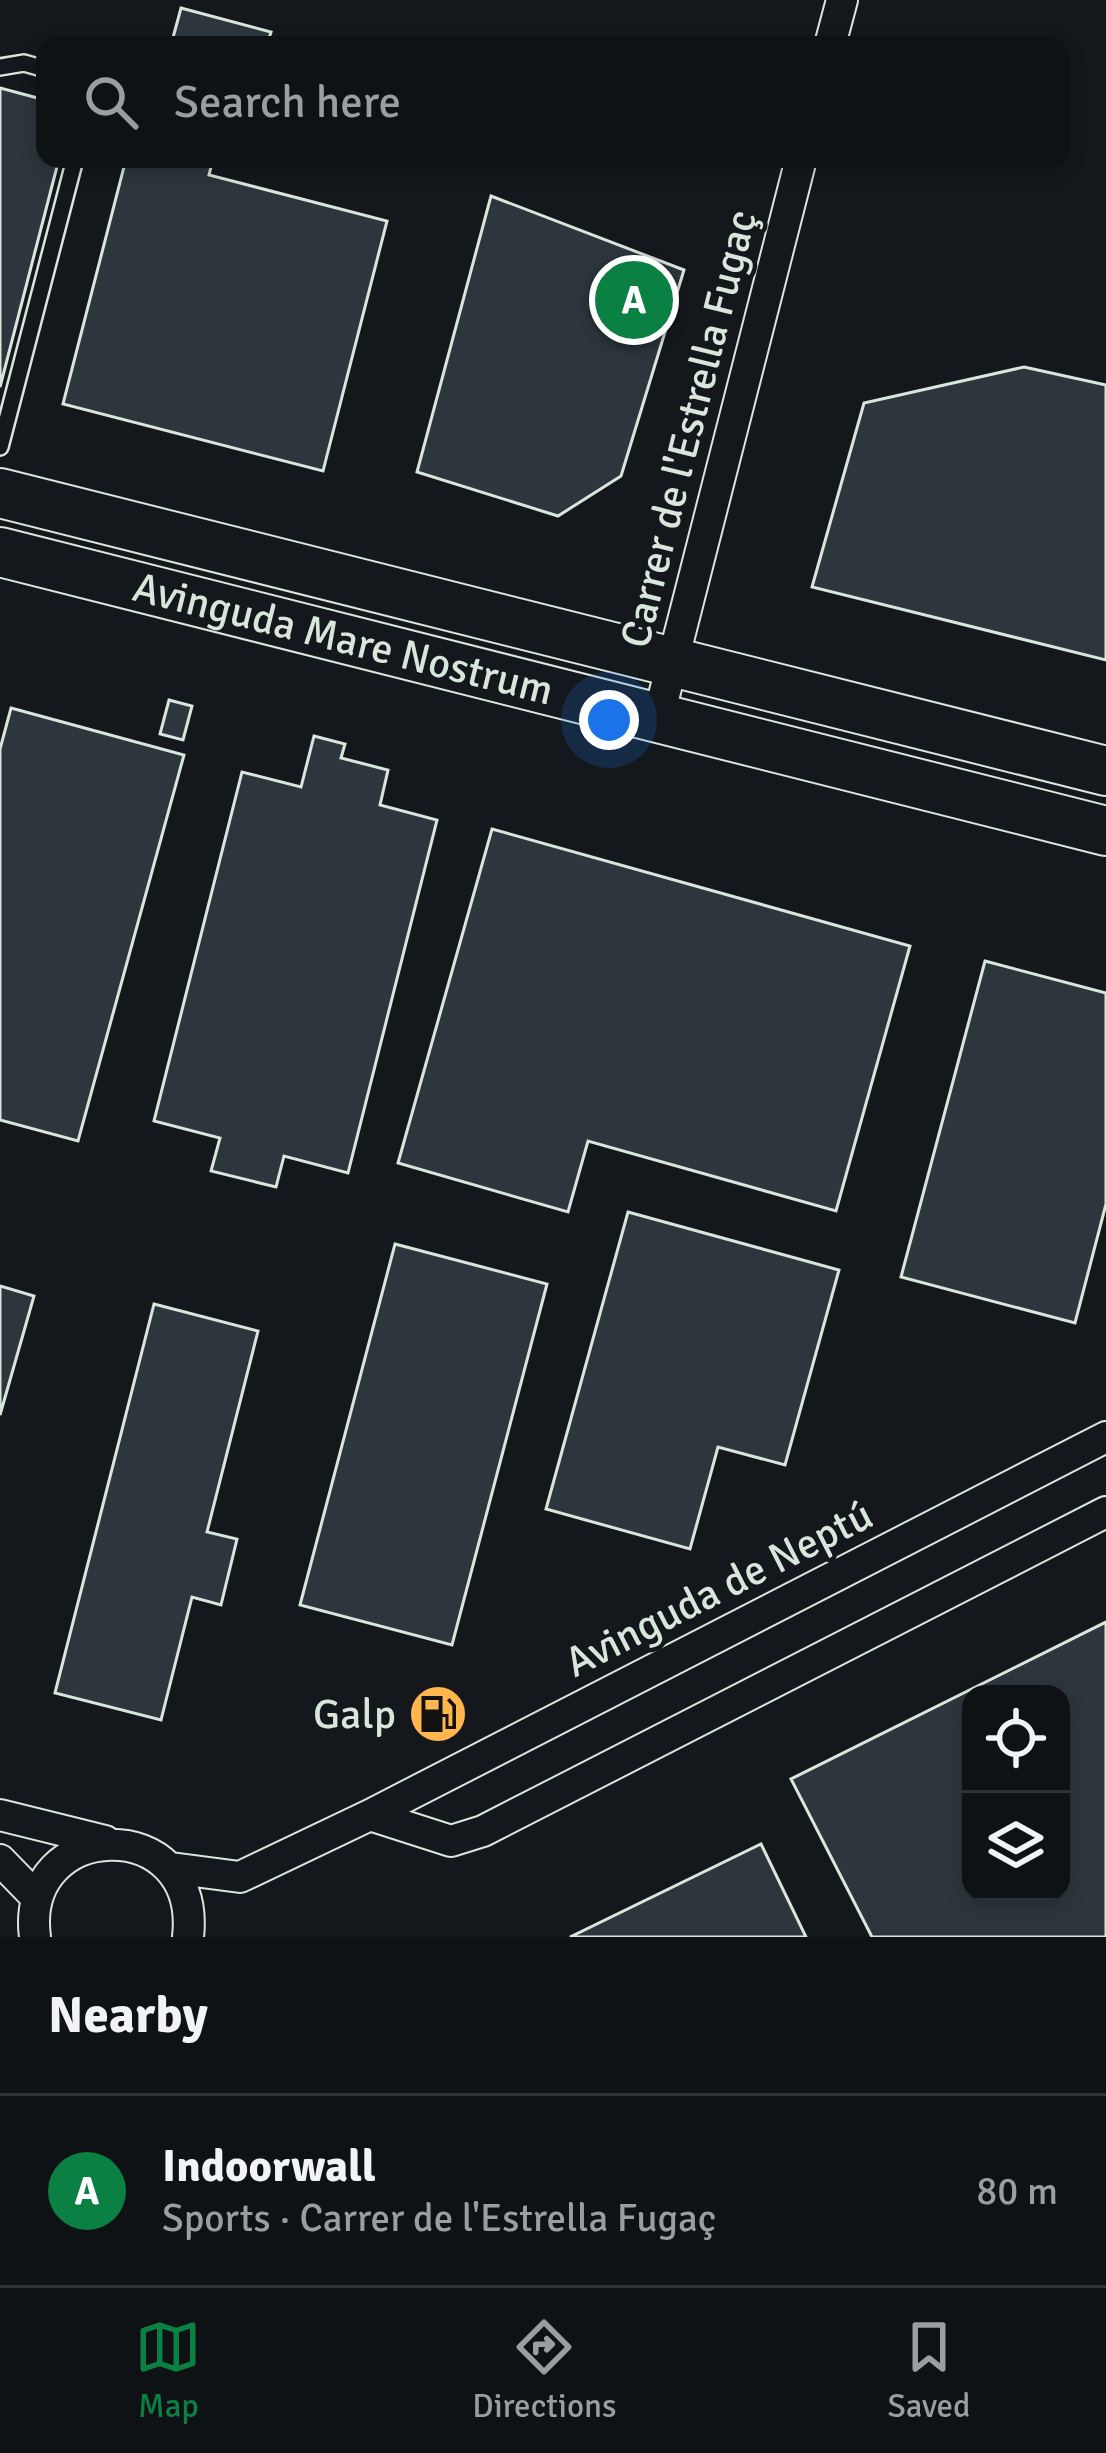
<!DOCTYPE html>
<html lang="en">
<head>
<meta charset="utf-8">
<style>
  :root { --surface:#0f1215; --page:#181b1e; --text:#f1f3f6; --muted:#9b9ea0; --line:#2f3234; --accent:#0b8043 }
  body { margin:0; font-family:Signika,sans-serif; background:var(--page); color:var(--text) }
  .controls { position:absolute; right:36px; bottom:36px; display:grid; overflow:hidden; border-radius:24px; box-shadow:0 6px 18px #0003 }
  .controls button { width:108px; height:108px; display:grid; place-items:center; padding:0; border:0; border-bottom:3px solid var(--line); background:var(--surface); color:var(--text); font:60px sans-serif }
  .you { position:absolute; left:609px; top:720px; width:42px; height:42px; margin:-30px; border:9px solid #fff; border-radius:50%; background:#1a73e8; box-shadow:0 0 0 18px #1a73e833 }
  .badge { display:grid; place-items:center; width:78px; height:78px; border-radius:50%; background:var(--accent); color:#fff; font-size:39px; font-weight:700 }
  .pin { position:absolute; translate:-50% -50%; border:6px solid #fff; box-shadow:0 3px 12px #0006 }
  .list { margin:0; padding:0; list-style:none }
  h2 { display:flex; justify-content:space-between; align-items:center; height:156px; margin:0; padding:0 48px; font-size:51px }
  h2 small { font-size:39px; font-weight:400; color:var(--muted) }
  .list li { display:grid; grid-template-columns:78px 1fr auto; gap:36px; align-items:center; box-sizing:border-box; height:192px; padding:0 48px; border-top:3px solid var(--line) }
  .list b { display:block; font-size:45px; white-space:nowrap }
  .list p { margin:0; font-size:39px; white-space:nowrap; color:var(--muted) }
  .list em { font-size:39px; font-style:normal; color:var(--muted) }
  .icon { flex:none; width:66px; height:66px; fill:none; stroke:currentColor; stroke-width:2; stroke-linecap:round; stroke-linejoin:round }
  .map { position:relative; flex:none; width:1106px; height:1937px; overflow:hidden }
  .search { position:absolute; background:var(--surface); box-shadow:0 6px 18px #0003; left:36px; right:36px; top:36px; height:132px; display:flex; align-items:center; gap:30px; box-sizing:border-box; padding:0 42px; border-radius:24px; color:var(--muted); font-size:45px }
  .sheet { height:348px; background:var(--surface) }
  nav { display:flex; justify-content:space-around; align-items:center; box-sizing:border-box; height:168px; border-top:3px solid var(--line); background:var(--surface); font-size:33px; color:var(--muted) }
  nav a { display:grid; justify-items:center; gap:6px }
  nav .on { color:var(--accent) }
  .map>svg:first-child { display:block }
  .building { fill:#2c363c; stroke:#d8e6dc; stroke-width:3; fill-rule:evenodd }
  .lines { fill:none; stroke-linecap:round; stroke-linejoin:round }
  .service-casing { stroke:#d8e6dc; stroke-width:20 }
  .minor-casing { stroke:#d8e6dc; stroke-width:34 }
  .primary-casing { stroke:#d8e6dc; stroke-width:52 }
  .service { stroke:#14181c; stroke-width:15 }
  .minor { stroke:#14181c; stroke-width:30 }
  .primary { stroke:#14181c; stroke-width:48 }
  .labels { text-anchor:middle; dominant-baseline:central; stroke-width:9; stroke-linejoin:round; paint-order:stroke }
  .street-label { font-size:42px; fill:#d8e6dc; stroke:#14181c }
  .poi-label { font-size:42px; fill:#d8e6dc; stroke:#14181c; text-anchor:end }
</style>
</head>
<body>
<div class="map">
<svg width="1106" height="1937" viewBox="0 0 1106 1937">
  <rect width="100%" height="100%" fill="#14181c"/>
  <path class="building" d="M181,8L271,32L267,45H171Z
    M0,88L45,100V159H59L0,387Z
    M126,159H213L209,175L387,221L323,471L63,404Z
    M491,196L684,270L621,476L558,516L417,472Z
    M1024,367L1106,385V660L812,587L864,403Z
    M169,700L192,706L183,740L160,734Z
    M11,708L184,755L78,1141L0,1120V749Z
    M314,736L345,744L341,758L388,770L380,805L437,820L348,1173L284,1156L276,1187L211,1171L220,1138L154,1121L242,772L301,787Z
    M492,829L910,946L836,1211L588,1141L568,1212L398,1163Z
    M985,961L1106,993V1204L1075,1323L901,1277Z
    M628,1212L839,1270L785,1465L718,1447L690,1549L546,1509Z
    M395,1244L547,1284L452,1645L300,1605Z
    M0,1286L34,1296L0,1415Z
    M154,1304L258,1331L207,1532L237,1539L221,1605L192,1597L161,1720L55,1693Z
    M1106,1622V1937H872L791,1779ZM971,1694H1061V1892H971Z
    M761,1844L806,1937H570Z"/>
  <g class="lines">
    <g class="service-casing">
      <path id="service" d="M0,67L24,63L45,69
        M0,447L75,159"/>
    </g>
    <g class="minor-casing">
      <path id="minor" d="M830,45L842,0
        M658,719L801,159
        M0,1815L105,1841
        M370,1815L451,1841L483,1831L1106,1512
        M0,1860L37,1898
        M171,1868L240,1877L370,1815L1106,1437
        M35,1937C19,1817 202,1811 188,1937"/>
    </g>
    <g class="primary-casing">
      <g id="primary">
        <path d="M0,493L1106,771"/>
        <path id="s1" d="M0,552L1106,831"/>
      </g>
    </g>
    <use href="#service" class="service"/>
    <use href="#minor" class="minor"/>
    <use href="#primary" class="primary"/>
  </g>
  <defs>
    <g id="fuel-disc" transform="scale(3)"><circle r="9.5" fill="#ffb74d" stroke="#14181c"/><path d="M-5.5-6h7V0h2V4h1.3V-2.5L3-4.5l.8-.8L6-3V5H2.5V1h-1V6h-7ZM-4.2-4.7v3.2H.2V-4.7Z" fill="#111"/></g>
  </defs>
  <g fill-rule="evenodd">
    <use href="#fuel-disc" x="438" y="1714"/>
  </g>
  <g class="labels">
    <g class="street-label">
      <text transform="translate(689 429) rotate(-76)">Carrer de l'Estrella Fugaç</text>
      <text stroke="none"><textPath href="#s1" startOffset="354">Avinguda Mare Nostrum</textPath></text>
      <text transform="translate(719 1589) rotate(-27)">Avinguda de Neptú</text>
    </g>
    <g class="poi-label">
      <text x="396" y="1714">Galp</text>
    </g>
  </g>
</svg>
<div class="controls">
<button><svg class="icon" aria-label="locate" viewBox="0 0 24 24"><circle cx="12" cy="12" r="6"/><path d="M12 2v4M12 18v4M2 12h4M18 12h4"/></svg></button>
<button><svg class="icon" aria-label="layers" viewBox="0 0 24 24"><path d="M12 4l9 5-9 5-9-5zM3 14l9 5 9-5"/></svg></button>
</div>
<div class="you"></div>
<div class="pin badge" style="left:634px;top:300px">A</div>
<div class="search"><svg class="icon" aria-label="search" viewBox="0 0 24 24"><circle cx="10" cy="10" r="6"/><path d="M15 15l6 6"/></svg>Search here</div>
</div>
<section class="sheet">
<h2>Nearby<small></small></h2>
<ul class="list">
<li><span class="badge">A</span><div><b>Indoorwall</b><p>Sports · Carrer de l'Estrella Fugaç</p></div><em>80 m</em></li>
</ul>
</section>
<nav>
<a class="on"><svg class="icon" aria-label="map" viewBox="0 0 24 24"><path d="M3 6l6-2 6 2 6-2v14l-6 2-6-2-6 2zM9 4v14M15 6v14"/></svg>Map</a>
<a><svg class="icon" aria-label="directions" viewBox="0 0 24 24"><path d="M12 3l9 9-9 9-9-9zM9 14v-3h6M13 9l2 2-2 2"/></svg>Directions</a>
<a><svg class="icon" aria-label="saved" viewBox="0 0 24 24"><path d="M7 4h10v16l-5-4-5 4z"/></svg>Saved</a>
</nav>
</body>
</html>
